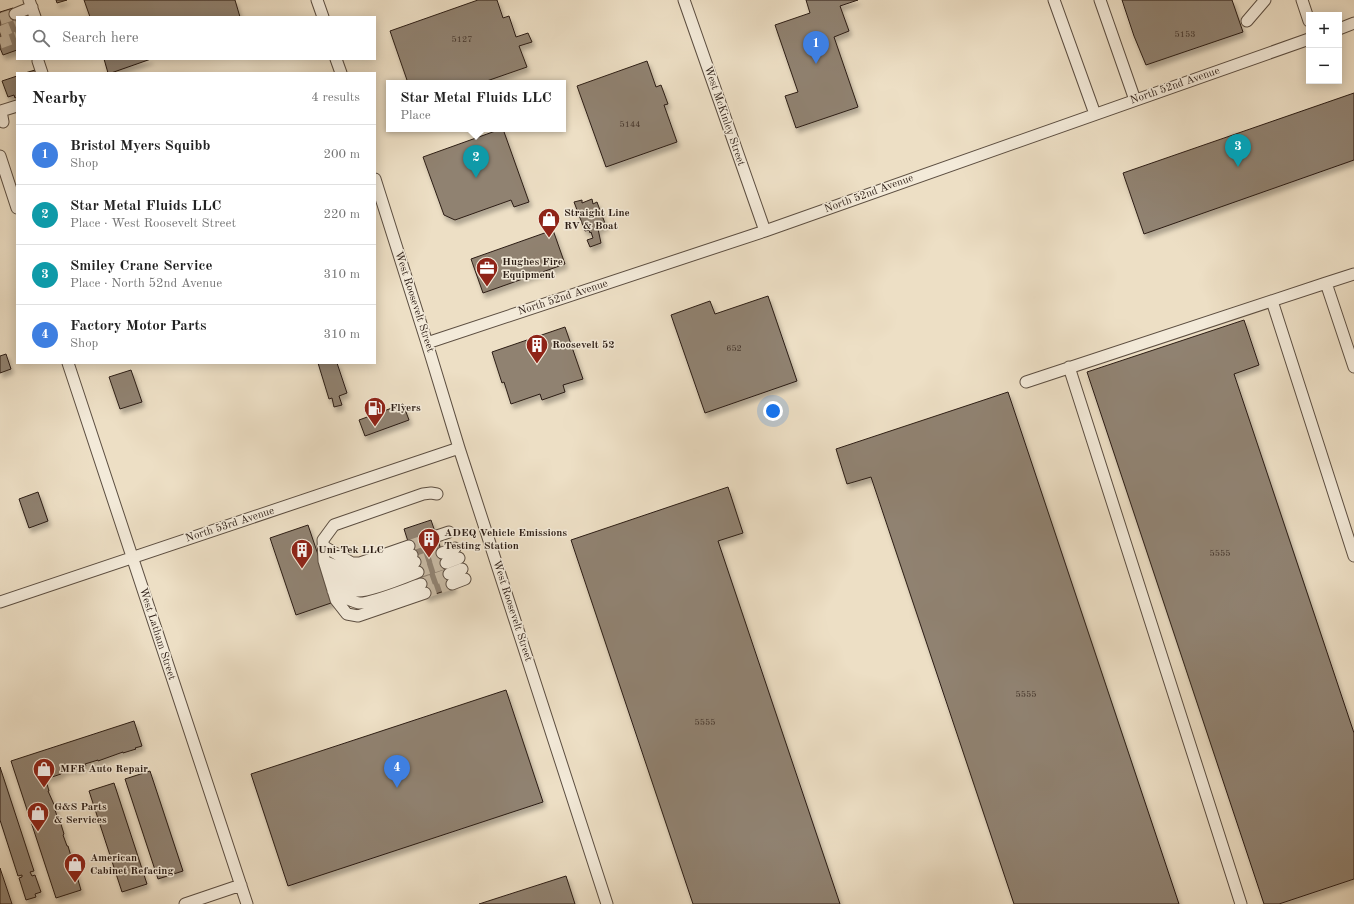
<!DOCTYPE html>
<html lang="en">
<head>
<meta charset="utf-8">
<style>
  :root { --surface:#fff; --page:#f2f2f2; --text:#222; --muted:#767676; --line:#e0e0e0; --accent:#8f2418 }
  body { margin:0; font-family:"Old Standard TT",serif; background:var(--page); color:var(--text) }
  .controls { position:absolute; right:12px; top:12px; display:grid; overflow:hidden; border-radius:0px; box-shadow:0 2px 10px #0003 }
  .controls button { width:36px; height:36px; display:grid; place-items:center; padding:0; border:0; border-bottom:1px solid var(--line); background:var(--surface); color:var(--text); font:20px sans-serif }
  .you { position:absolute; left:773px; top:411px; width:14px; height:14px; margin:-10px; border:3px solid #fff; border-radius:50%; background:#1a73e8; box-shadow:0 0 0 6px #1a73e833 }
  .badge { display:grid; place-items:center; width:26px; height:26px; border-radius:50%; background:var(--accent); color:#fff; font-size:13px; font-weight:700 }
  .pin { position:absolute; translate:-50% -33px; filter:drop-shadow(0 1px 2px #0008) }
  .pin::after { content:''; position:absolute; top:21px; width:14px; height:12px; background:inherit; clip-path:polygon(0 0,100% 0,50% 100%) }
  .popup { position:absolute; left:386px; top:80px; width:180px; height:52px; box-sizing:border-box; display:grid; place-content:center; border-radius:0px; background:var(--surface); filter:drop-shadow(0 1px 3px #0005); font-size:13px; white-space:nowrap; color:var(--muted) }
  .popup b { font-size:15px; color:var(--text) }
  .popup::after { content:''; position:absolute; left:50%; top:100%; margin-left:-8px; border:8px solid transparent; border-top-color:var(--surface) }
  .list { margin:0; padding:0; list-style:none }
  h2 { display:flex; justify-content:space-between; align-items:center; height:52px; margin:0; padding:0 16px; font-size:17px }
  h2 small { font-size:13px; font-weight:400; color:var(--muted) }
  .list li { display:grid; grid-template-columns:26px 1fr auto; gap:12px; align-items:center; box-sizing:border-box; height:60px; padding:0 16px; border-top:1px solid var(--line) }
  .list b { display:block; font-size:15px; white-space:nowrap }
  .list p { margin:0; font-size:13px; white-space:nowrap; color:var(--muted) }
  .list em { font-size:13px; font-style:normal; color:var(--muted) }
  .icon { flex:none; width:22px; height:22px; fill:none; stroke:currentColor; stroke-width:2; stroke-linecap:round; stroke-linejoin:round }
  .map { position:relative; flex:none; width:1354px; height:904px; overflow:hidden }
  .search { position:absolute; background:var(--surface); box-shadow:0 2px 10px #0003; left:16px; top:16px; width:360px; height:44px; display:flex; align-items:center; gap:10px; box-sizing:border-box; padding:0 14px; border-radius:0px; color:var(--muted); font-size:15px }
  .panel { position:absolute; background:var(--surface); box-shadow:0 2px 10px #0003; left:16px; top:72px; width:360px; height:292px; border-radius:0px }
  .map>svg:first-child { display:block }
  .building { fill:#908271; stroke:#2c1d15; filter:url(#shadow) }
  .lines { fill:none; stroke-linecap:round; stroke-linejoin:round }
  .minor-tunnel { stroke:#c6b8a2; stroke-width:11; stroke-dasharray:11 5.5; stroke-linecap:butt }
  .minor-casing { stroke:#5c4e41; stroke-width:13 }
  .minor { stroke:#f3ead9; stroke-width:11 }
  .labels { text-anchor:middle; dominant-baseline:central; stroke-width:3; stroke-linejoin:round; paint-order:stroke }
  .number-label { font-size:9px; fill:#45362c }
  .street-label { font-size:11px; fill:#2c1d15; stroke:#f3ead9 }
  .poi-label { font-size:11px; font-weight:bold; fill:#2c1d15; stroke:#f3ead9; text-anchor:start }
</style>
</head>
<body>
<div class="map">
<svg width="1354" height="904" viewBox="0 0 1354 904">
  <defs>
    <filter id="shadow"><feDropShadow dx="2.5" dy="4.5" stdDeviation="2" flood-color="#0004"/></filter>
  </defs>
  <rect width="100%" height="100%" fill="#eddfc5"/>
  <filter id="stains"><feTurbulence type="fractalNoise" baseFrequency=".005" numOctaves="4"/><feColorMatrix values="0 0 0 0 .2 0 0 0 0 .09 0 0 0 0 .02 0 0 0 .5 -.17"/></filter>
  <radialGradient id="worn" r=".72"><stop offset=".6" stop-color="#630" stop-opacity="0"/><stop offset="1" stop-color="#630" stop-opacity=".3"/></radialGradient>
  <path class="building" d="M56,0H67L57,3Z
    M84,0H235L240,17H90Z
    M478,0H497L503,18L509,16L516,37L528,33L532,42L519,46L527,67L481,83H408L390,31Z
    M806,0H858L840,6L849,31L834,37L858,107L796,128L785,96L798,92L775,25L810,13Z
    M1122,0H1232L1243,32L1146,65L1134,36Z
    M13,8L17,18V50L3,55L0,48V12Z
    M104,59H151L111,73H108Z
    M647,61L656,87L661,85L668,104L664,105L677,142L606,167L577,86Z
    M35,70L36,73H25Z
    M17,76V97L15,98L14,95L8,97L2,81Z
    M1354,93V160L1144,234L1123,173Z
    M501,129H503L529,202L514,207L511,200L455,220L444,215L423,157Z
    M592,199L593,204L597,202L606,226L598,229L601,243L590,247L587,240L593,238L591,232L590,233L589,230L585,231L574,202L582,200V203Z
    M553,230L565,264L483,293L471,259Z
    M768,296L797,381L705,413L671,315L710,301L715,314Z
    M1244,320L1259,365L1234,374L1354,733V879L1279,904H1264L1087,372Z
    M565,327L583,379L563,385L565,392L542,400L540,394L511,404L504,382L502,383L492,352Z
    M6,354L11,369L0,373V356Z
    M318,363H337L347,393L339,396L342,405L334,407L332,398L329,399Z
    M131,370L142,402L120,409L109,377Z
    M1008,392L1179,904H1014L871,477L847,484L836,449Z
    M403,404L409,420L365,436L359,420Z
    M728,487L743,533L718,541L840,904H693L571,540Z
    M38,492L48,521L29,528L19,499Z
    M431,520L454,588L426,597L404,529Z
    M308,525L334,602L296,615L270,538Z
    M506,690L543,802L288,886L251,774Z
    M134,721L142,746L135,748L136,749L123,753V752L98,761V760L85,764L86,766L73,770V768L61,772V774L49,778L48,776L45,777L49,791H48L56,809L55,810L59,822L60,821L64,834L63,835L67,846H68L81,890L56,898L11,761Z
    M0,767L34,871L30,872L32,876L35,875L41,892L35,894L36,897L26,900L19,878L22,877V875L18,876L0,820Z
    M150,771L183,871L158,879L125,779Z
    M114,783L147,884L122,892L89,791Z
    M0,868L12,904H0Z
    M566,876L575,904H479Z"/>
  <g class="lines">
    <path class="minor-tunnel" d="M0,19L15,14
      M0,32L17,25
      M0,43L17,37
      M409,546L437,536
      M415,562L442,553
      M418,572L446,563
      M421,584L449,574
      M425,593L452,584"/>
    <g class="minor-casing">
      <path id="minor" d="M29,0L35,17
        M317,0L323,17
        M684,0L765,231
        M1054,0L1095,114
        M1100,0L1135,100
        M1302,0L1309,21
        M15,14L32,7
        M1247,21L1265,0
        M1339,29L1354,23
        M336,59L341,73
        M38,61L42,73
        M3,122L1,111L17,106
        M0,156L17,208
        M375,179L427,343L459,448L607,904
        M1326,283L1354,274
        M1272,301L1354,556
        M427,343L765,231L1309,39
        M68,363L247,904
        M1069,367L1241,904
        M1026,382L1326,283L1354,367
        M437,536L449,532
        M323,546L352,563H360L409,546
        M442,553L455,548
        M324,561L349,571L356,573L412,555
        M446,563L459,558
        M449,574L462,569
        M330,575L352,582L366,580L415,562
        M331,583C339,586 349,591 358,591C372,591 403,578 418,572
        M452,584L465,579
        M333,591C341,595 349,601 359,603C370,604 409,588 421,584
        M425,593L358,616L347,614L336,600L324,561L323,540L334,525L423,494L431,493L437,494
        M0,602L459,448
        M185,904L241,885"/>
    </g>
    <use href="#minor" class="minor"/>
  </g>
  <defs>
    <g id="shop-pin" transform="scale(1.15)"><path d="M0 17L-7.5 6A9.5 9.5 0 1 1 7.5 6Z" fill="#8f2418" stroke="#f3ead9"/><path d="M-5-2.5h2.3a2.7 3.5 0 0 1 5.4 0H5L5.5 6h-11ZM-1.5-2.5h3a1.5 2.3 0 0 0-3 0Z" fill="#fff"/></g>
    <g id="office-pin" transform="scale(1.15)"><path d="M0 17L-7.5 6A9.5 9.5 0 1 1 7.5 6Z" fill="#8f2418" stroke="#f3ead9"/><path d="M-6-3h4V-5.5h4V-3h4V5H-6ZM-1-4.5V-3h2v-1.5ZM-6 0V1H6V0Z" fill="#fff"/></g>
    <g id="building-pin" transform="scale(1.15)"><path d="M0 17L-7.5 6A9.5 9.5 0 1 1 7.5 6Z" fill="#8f2418" stroke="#f3ead9"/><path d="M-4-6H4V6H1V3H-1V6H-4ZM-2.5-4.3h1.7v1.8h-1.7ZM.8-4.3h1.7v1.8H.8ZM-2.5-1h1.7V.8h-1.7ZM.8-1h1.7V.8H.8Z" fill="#fff"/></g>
    <g id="fuel-pin" transform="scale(1.15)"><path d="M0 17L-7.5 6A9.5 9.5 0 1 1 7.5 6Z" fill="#8f2418" stroke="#f3ead9"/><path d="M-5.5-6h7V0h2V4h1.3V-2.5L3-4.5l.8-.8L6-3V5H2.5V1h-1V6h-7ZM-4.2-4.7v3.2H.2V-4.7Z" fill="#fff"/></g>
  </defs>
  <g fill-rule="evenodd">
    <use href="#shop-pin" x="549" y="219"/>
    <use href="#office-pin" x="487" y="268"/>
    <use href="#building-pin" x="537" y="345"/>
    <use href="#fuel-pin" x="375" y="408"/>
    <use href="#building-pin" x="429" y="539"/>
    <use href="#building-pin" x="302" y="550"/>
    <use href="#shop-pin" x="44" y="769"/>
    <use href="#shop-pin" x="38" y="813"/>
    <use href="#shop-pin" x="75" y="864"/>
  </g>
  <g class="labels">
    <g class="number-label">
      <text x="1185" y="34">5153</text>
      <text x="462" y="39">5127</text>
      <text x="630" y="124">5144</text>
      <text x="734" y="348">652</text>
      <text x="1220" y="553">5555</text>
      <text x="1026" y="694">5555</text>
      <text x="705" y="722">5555</text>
    </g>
    <g class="street-label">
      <text transform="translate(1175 86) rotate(-19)">North 52nd Avenue</text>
      <text transform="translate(724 116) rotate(71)">West McKinley Street</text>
      <text transform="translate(869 194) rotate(-20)">North 52nd Avenue</text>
      <text transform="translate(563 298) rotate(-18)">North 52nd Avenue</text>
      <text transform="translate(414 302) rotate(72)">West Roosevelt Street</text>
      <text transform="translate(230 525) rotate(-18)">North 53rd Avenue</text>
      <text transform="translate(512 611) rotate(72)">West Roosevelt Street</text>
      <text transform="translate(157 634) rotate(72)">West Latham Street</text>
    </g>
    <g class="poi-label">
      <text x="564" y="213">Straight Line<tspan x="564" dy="13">RV &amp; Boat</tspan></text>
      <text x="502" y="262">Hughes Fire<tspan x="502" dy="13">Equipment</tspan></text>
      <text x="552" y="345">Roosevelt 52</text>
      <text x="390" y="408">Flyers</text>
      <text x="444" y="533">ADEQ Vehicle Emissions<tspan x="444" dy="13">Testing Station</tspan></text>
      <text x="318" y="550">Uni-Tek LLC</text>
      <text x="60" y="769">MFR Auto Repair</text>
      <text x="54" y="807">G&amp;S Parts<tspan x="54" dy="13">&amp; Services</tspan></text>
      <text x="90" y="858">American<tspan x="90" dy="13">Cabinet Refacing</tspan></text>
    </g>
  </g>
  <rect width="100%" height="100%" filter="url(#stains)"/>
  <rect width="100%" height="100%" fill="url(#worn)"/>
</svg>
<div class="controls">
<button>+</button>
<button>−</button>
</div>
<div class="you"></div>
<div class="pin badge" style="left:816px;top:64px;background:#3f7fe0">1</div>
<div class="pin badge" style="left:476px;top:178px;background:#0f9aa8">2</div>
<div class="popup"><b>Star Metal Fluids LLC</b>Place</div>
<div class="pin badge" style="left:1238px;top:167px;background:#0f9aa8">3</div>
<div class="pin badge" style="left:397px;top:788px;background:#3f7fe0">4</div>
<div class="search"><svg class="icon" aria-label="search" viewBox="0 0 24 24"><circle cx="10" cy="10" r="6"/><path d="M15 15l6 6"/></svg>Search here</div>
<section class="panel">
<h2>Nearby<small>4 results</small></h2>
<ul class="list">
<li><span class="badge" style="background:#3f7fe0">1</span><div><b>Bristol Myers Squibb</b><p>Shop</p></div><em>200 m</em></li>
<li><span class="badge" style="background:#0f9aa8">2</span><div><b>Star Metal Fluids LLC</b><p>Place · West Roosevelt Street</p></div><em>220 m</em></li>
<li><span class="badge" style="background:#0f9aa8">3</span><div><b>Smiley Crane Service</b><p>Place · North 52nd Avenue</p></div><em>310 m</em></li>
<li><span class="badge" style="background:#3f7fe0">4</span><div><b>Factory Motor Parts</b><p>Shop</p></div><em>310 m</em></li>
</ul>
</section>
</div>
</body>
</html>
